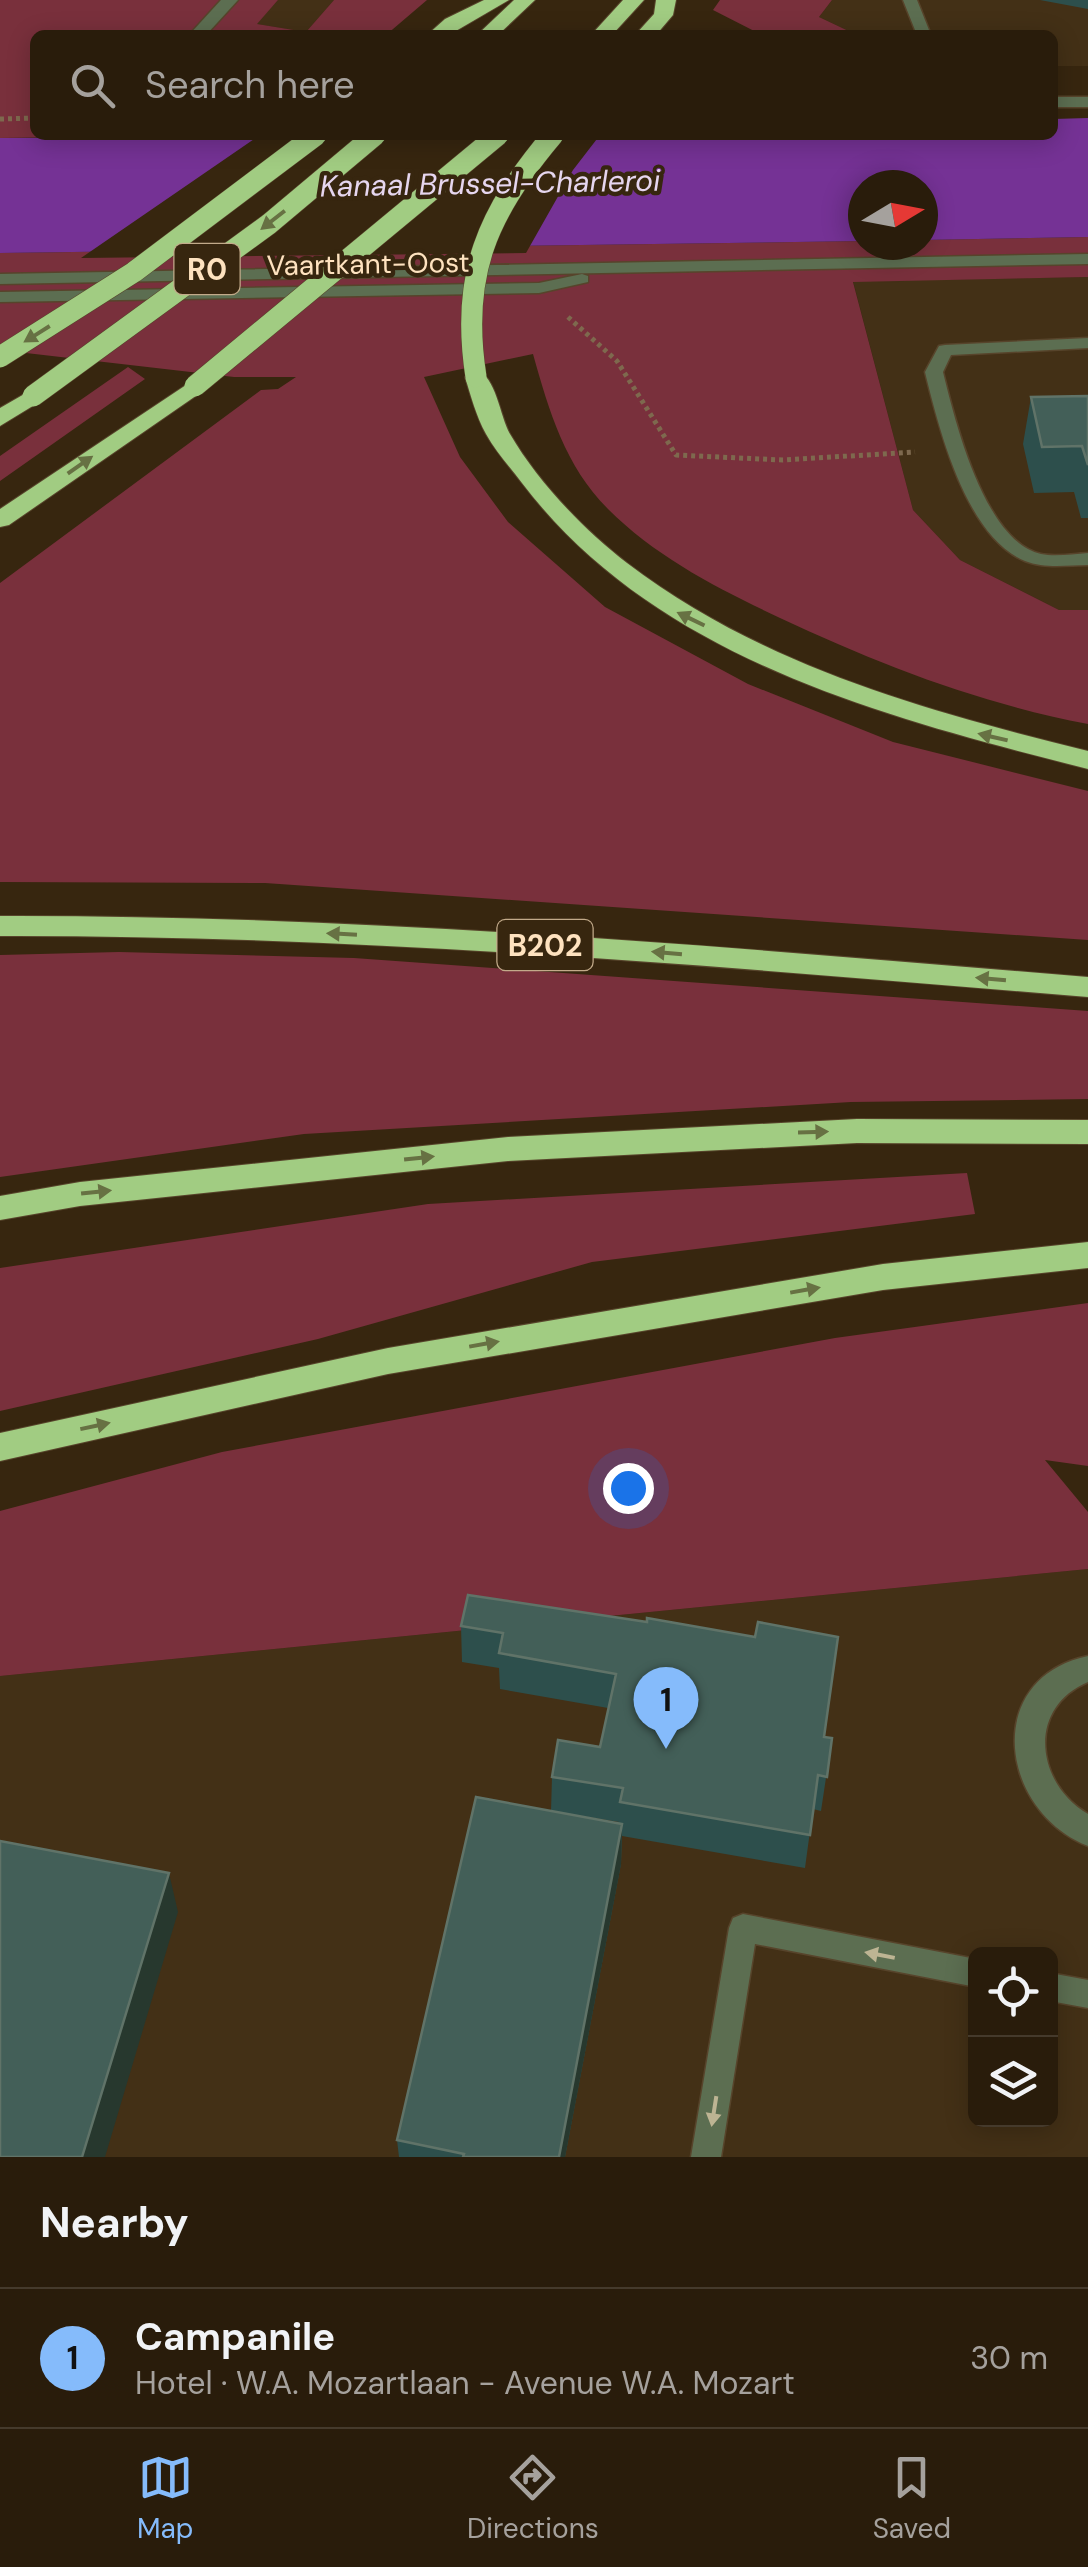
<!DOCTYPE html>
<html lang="en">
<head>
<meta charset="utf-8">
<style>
  :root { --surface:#291c0b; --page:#352919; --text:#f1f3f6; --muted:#a5a19d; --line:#453a2c; --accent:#85bbfb }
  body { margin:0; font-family:"DM Sans",sans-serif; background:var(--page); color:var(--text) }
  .controls { position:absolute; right:30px; bottom:30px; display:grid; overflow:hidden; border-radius:15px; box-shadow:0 5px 25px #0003 }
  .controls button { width:90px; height:90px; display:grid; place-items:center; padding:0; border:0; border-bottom:2px solid var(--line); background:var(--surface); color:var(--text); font:50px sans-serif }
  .compass { position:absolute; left:848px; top:170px; width:90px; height:90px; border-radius:50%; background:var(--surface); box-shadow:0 5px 25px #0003; rotate:80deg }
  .you { position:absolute; left:628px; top:1488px; width:35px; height:35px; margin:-25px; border:8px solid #fff; border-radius:50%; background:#1a73e8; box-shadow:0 0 0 15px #1a73e833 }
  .badge { display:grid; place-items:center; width:65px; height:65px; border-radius:50%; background:var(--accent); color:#111; font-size:32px; font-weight:700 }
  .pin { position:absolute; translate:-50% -82px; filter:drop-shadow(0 2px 5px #0008) }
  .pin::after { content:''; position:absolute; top:52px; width:35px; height:30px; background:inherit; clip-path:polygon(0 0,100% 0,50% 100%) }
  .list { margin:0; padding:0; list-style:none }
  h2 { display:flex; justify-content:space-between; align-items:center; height:130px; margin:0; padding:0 40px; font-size:42px }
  h2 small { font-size:32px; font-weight:400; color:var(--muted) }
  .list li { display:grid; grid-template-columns:65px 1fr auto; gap:30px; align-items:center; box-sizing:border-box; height:140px; padding:0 40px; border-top:2px solid var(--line) }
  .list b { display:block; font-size:38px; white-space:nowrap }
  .list p { margin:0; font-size:32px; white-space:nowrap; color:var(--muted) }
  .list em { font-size:32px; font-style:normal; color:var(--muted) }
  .icon { flex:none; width:55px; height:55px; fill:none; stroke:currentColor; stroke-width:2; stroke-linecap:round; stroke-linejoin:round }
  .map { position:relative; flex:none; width:1088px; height:2157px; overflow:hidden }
  .search { position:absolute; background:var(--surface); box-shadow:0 5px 25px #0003; left:30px; right:30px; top:30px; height:110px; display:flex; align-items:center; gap:25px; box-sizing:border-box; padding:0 35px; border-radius:15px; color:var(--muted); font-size:38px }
  .sheet { height:270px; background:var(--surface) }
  nav { display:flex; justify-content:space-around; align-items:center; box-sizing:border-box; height:140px; border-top:2px solid var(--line); background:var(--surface); font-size:28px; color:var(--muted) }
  nav a { display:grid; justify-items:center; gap:5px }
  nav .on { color:var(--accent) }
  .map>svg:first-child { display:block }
  .built { fill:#433016; fill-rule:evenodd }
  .green { fill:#79303c }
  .water { fill:#753295 }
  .pier { fill:#37260f }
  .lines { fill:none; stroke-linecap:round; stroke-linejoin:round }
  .service-casing { stroke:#57442b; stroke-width:3 }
  .minor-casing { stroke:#57442b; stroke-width:3 }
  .motorway-casing { stroke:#57442b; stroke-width:2 }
  .path { stroke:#7e694e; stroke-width:5; stroke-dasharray:4 4; stroke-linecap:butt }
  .service { fill:#5c6e51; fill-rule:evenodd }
  .minor { fill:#5c6e51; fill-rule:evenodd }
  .motorway { fill:#a1cc82; fill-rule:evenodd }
  .motorway-bridge-casing { stroke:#57442b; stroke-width:22; stroke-linecap:butt }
  .motorway-bridge { stroke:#a1cc82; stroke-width:21 }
  .wall { fill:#2d4f4c }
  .shaded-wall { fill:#27382e }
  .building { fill:#435f58; stroke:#607368; stroke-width:2.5 }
  .oneway { fill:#677143 }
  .oneway2 { fill:#bdb493 }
  .labels { text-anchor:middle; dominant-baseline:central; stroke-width:9; stroke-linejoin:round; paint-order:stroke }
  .far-street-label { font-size:28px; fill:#fee2bf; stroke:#37260f }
  .far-water-label { font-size:30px; font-style:italic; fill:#e6d6ef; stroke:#37260f }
  .shield { fill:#37260f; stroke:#c2aa8a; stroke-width:2.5 }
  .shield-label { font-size:30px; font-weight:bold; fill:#fee2bf }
</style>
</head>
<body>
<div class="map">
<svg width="1088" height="2157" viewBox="0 0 1088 2157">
  <rect width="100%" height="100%" fill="#37260f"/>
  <path class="built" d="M278,0H334L306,32L256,24Z
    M832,0H1088V66H1053V35H857L819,17Z
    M1088,277V610H1059L960,560L913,510L853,281Z
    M1088,1569V2157H0V1676ZM976,1954H1050V2120H976Z"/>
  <path class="green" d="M0,0H278L257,24L306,32L334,0H427L386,35H35V135H221L0,138Z
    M720,0H832L819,17L857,35H762L713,10Z
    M1088,237V277L853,282L913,510L960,560L1059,610H1088V724C981,704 878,664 780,618C719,589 657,558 608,509C565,466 549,411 533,354L424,377L460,457L508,522L605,607L748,684L893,742L1088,791V940L265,883L0,882V583L261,390L278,389L296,377H234L0,350V253L863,241V245H923V240Z
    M128,367L145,379L0,481V456Z
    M119,952L354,958L1088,1011V1099L851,1102L304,1134L0,1177V955Z
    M967,1173L975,1214L592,1262L318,1339L0,1411V1268L428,1204Z
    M1088,1303V1466L1045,1460L1088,1512V1569L0,1676V1511L222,1452L835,1338Z"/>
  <path class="water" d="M1088,118V237L923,240V185H863V241L0,253V138L1053,135V119Z"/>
  <path class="pier" d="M260,135H600L573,170L526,253L81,258Z"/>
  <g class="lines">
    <g class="service-casing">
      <path id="service" d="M903,0H917L931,35H917Z
        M1053,97H1088V107H1053Z
        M1088,254V264L0,284V274Z
        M582,274L588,276V282L539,293L0,302V292L539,283Z
        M1088,338V348L951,355L943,372C955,421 984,541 1041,554C1055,557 1073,554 1088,553V565C1068,565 1045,569 1025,561C966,537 939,429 925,372L939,346L945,345Z
        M743,1914L976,1959V1987L755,1944L721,2157H691L729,1928L733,1918Z
        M1050,1973L1088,1980V2008L1050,2001Z"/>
    </g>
    <g class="minor-casing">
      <path id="minor" d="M221,0H238L206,35H189Z
        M1088,1656V1682C1026,1708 1036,1784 1088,1814V1846C999,1811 982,1678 1088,1656Z"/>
    </g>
    <g class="motorway-casing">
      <path id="motorway" d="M484,0H509L449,35H427L445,19Z
        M514,0H535L498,35H477Z
        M623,0H644L612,35H591Z
        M656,0H676L673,15L656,35H635L654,14Z
        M476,370C496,375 500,417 510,434C538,482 583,529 627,563C762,666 926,711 1088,751V769C884,717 656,659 522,483C510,467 496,452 486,434C476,416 471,396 465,377Z
        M195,379L203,381L207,386L203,391L9,525L0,527V509Z
        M33,389L41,391L45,396L41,401L0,426V408Z
        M0,916C364,915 725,947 1088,977V997C725,967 364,935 0,936Z
        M857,1119L1088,1120V1144L857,1143L508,1161L80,1206L0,1220V1196L80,1182L508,1137Z
        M1088,1242V1268L883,1290L388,1374L0,1461V1433L388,1348L883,1264Z"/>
    </g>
    <path class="path" d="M0,119L35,118
      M568,317L617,361L676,455L783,460L915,452"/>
    <use href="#service" class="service"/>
    <use href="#minor" class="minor"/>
    <use href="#motorway" class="motorway"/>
    <g class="motorway-bridge-casing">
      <path id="motorway-bridge" d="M0,357L134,272L316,135
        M476,377C460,275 487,213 553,135
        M195,386L498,135
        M33,396L269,224L375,135"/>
    </g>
    <use href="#motorway-bridge" class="motorway-bridge"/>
  </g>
  <path class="wall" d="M1040,0H1088V9Z
    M1088,396V518H1081L1074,492L1034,493L1023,444L1031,397Z
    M468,1595L824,1737L832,1738L821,1811L813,1809L805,1868L622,1836L621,1864L565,2157H399L397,2140L619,1823V1822L551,1811L552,1777L600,1747L608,1708L500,1689L499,1668L462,1662L461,1626Z"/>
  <path class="shaded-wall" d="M622,1824L621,1864L565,2157H559Z
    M169,1873L178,1912L105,2157H82Z"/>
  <path class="building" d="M1088,396V465L1082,446L1042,447L1031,397Z
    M468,1595L647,1622V1618L755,1637L758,1622L838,1637L824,1737L832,1738L827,1777L818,1775L810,1835L620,1802L623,1788L552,1777L558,1740L600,1747L616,1674L499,1653L503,1633L461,1626Z
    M476,1797L622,1824L559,2157H463L464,2154L397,2140Z
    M0,1841L169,1873L82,2157H0Z"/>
  <defs><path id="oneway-solid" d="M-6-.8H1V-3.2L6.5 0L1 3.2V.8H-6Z" transform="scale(2.5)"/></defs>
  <g class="oneway">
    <use href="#oneway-solid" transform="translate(273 220) rotate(142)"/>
    <use href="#oneway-solid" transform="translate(37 334) rotate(148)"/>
    <use href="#oneway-solid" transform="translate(80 465) rotate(-35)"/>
    <use href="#oneway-solid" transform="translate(691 619) rotate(-154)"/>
    <use href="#oneway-solid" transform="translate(993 737) rotate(-167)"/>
    <use href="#oneway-solid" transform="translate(342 934) rotate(-177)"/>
    <use href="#oneway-solid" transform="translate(667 953) rotate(-175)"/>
    <use href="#oneway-solid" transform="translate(991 979) rotate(-175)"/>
    <use href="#oneway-solid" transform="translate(813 1132) rotate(-2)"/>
    <use href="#oneway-solid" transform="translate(419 1158) rotate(-6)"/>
    <use href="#oneway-solid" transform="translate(96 1192) rotate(-6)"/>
    <use href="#oneway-solid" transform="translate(805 1290) rotate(-10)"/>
    <use href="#oneway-solid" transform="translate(484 1344) rotate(-10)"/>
    <use href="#oneway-solid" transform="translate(95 1426) rotate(-12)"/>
  </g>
  <g class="oneway2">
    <use href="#oneway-solid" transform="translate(880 1955) rotate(-169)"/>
    <use href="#oneway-solid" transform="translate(714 2111) rotate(99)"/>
  </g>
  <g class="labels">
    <g class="far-street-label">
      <text transform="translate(368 264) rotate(-1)">Vaartkant-Oost</text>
    </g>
    <g class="far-water-label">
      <text transform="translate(490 183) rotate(-1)">Kanaal Brussel-Charleroi</text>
    </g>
    <g class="shield">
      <rect x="174.5" y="244" width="65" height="50" rx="8"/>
      <rect x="497.5" y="920" width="95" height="50" rx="8"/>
    </g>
    <g class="shield-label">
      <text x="207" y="269">R0</text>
      <text x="545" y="945">B202</text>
    </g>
  </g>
</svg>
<div class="controls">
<button><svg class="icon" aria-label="locate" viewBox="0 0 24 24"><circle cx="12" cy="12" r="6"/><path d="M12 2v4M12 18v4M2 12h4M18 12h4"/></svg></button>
<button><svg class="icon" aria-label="layers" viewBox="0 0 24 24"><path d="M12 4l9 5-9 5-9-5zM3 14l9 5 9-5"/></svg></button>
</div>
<svg class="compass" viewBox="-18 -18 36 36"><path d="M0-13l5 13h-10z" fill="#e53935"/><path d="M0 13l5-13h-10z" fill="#a5a19d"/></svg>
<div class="you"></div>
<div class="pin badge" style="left:666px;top:1749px">1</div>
<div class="search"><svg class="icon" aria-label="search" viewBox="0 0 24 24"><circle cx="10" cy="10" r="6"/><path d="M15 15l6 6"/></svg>Search here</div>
</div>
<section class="sheet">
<h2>Nearby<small></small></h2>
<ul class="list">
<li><span class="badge">1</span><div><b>Campanile</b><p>Hotel · W.A. Mozartlaan - Avenue W.A. Mozart</p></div><em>30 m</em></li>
</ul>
</section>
<nav>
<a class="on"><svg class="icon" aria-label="map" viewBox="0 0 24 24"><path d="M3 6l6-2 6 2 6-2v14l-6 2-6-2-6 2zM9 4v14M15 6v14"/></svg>Map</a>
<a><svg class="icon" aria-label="directions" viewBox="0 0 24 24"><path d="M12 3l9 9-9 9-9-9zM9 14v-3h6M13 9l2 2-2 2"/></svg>Directions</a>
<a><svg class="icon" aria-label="saved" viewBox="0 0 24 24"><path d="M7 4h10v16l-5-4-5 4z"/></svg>Saved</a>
</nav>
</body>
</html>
